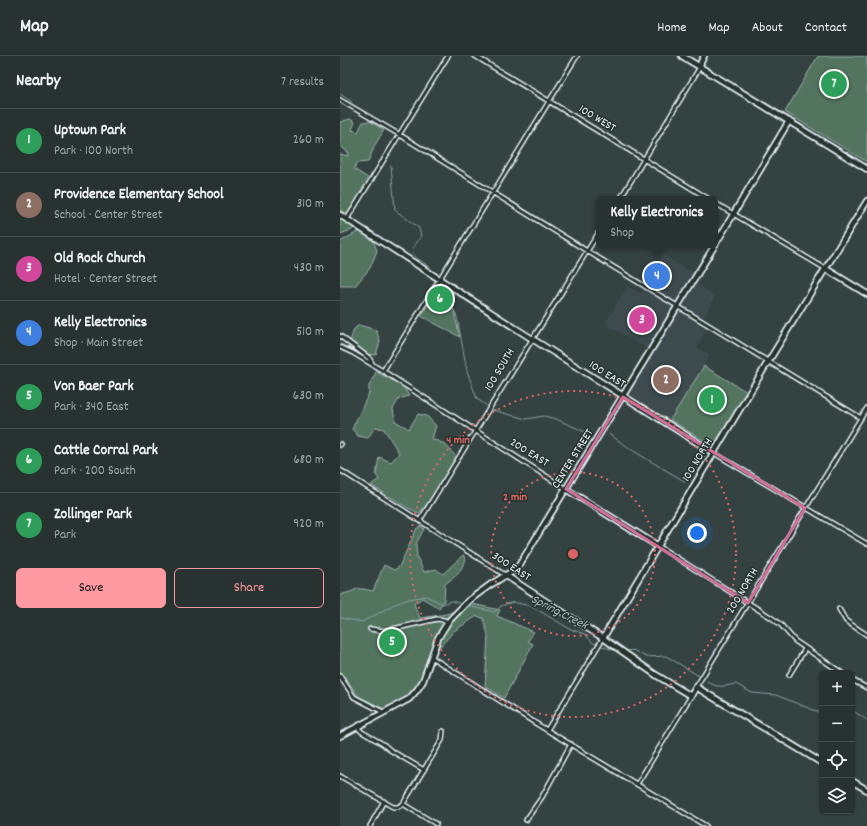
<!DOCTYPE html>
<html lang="en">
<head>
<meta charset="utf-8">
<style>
  :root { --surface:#273231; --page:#333e3d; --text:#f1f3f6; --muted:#a4aaab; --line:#434d4d; --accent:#ff9aa2 }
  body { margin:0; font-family:Dekko,sans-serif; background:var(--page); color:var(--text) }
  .controls { position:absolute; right:12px; bottom:12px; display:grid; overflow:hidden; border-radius:6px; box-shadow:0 1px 3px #0004 }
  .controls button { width:36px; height:36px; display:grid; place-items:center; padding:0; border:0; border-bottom:1px solid var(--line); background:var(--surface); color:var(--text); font:20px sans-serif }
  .you { position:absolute; left:357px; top:477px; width:14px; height:14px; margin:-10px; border:3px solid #fff; border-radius:50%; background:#1a73e8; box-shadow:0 0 0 6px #1a73e833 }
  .badge { display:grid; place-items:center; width:26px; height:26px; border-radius:50%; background:var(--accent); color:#fff; font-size:13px; font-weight:700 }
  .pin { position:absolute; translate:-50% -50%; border:2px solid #fff; box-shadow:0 1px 4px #0006 }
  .popup { position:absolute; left:256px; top:140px; width:122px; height:52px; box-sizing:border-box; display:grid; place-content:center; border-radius:6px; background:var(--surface); filter:drop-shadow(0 1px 3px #0005); font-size:13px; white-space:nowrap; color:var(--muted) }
  .popup b { font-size:15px; color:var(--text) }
  .popup::after { content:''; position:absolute; left:50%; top:100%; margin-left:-8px; border:8px solid transparent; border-top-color:var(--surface) }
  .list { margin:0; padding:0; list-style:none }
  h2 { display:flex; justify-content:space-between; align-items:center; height:52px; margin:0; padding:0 16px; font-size:17px }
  h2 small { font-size:13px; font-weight:400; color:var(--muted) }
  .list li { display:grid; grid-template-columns:26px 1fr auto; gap:12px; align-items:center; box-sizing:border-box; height:64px; padding:0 16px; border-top:1px solid var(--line) }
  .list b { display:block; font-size:15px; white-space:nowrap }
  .list p { margin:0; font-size:13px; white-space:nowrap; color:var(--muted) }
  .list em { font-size:13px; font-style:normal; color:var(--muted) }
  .actions { display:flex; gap:8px; padding:12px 16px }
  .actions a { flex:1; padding:9px 0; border:1px solid var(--accent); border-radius:6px; text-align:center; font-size:14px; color:var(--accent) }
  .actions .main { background:var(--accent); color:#111 }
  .icon { flex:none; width:22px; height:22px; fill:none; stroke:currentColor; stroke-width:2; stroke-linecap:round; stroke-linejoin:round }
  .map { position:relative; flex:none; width:527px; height:770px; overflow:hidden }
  header { display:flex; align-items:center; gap:24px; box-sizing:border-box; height:56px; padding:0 20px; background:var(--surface); border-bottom:1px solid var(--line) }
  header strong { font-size:19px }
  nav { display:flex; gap:22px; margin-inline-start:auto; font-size:14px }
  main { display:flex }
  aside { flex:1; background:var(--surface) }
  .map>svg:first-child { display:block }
  .built { fill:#3e4c4f }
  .green { fill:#52745f; stroke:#9db2ac }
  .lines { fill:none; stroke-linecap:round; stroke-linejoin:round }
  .stream { stroke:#89a2a6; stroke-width:1 }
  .street-casing { stroke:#e8f1f8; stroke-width:6 }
  .secondary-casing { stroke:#e8f1f8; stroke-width:8 }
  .street { stroke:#26332d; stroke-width:3 }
  .secondary { stroke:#26332d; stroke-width:4.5 }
  .marked { fill:none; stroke:#d16f9a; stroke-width:3; stroke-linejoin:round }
  .ring { fill:none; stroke:#db6466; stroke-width:2; stroke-dasharray:2 4 }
  .labels { text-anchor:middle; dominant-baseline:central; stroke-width:3; stroke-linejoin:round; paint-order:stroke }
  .street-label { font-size:12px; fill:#e8f1f8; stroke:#26332d }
  .water-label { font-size:13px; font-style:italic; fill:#a9bdc2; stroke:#26332d }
  .centre { fill:#db6466; stroke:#26332d; stroke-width:2 }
  .ring-label { font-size:12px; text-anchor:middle; font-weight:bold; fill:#db6466; stroke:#26332d; stroke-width:3; stroke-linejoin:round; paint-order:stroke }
</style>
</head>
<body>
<header>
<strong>Map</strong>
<nav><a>Home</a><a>Map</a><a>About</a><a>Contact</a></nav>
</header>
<main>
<aside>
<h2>Nearby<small>7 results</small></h2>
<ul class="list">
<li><span class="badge" style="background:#2e9e5b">1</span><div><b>Uptown Park</b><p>Park · 100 North</p></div><em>260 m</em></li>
<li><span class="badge" style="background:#8d6e63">2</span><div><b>Providence Elementary School</b><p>School · Center Street</p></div><em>310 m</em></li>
<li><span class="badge" style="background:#d1479c">3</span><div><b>Old Rock Church</b><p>Hotel · Center Street</p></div><em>430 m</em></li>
<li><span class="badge" style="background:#3f7fe0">4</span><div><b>Kelly Electronics</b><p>Shop · Main Street</p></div><em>510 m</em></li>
<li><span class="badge" style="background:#2e9e5b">5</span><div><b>Von Baer Park</b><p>Park · 340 East</p></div><em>630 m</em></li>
<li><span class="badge" style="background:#2e9e5b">6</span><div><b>Cattle Corral Park</b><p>Park · 200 South</p></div><em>680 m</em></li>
<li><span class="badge" style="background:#2e9e5b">7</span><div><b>Zollinger Park</b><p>Park</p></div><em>920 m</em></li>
</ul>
<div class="actions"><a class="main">Save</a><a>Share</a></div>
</aside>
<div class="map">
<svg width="527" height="770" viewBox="0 0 527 770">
  <rect width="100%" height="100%" fill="#344241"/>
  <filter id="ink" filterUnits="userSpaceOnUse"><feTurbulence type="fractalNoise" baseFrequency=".025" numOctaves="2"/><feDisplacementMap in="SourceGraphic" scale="8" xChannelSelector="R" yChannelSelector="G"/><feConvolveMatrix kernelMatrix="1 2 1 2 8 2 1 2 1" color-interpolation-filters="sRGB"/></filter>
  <g filter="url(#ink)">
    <path class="built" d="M323,199L362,222L358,228L375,241L359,270L366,275L357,291L370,299L330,364L288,338L313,296L265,268L287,230L301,238Z"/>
    <path class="green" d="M478,0H527V106L445,56Z
      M10,63L15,66L12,74L18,76L23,66L30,65L44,74L35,89L28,106L17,107L14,113L28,122L29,127L11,154L5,157L0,154V98L8,100L9,97L0,90V66Z
      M0,162L14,172L12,174L0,178Z
      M19,175L33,183L37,195L30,212L15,230H0V186Z
      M100,229L116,258L115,261L120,281L81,260Z
      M19,269L36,274L40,285L36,299L19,298L8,292L14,273Z
      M364,310L407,336L373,390L330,364Z
      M36,316L62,328L69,340L59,343L53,353L55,365L69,373L78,358L87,360L96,370L92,383L105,388L117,402L90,445L79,457L68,452L31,429L39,423L36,419L39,401L51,406L59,397L44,373L35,371L28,382L18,380L12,373L29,337V330Z
      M81,470L84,473L76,488L77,501L84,516L96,513L103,518L123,499L126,504L118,518L105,528L104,545L99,552L82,542L74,548L80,562L107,558L132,548L160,554L157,560L194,576L188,585L193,588L164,642L145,630L148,579L143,562L137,560L114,575L97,594L91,593C85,610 81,630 66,642C60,647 51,649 44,653L19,641L4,620L0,616V539L13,535L18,532L20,533H23L33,535L44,509L54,514L59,511L77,472Z"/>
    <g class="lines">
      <path class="stream" d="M0,38L12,46
        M51,109L55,154L79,172L81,180L72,194L74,200L91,212
        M102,234L117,261L127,315L137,343L146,349
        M152,354L186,363L204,360L216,363L250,378
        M269,378L295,396L346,426
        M127,550L155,556L161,550L173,546L191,550L230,573L245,578L253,587L256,588
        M0,562L22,566L55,548L69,543L86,540L103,548L111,545L119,547
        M262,590L279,596
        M287,595L293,594L306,601L326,600L359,620
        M367,625C377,633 384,630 396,628L412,637L436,639L478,656H482
        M512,654L527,664"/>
      <g class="street-casing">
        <path id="street" d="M135,0L369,143
          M0,44L60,79L247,195L521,362
          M280,143L360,11
          M375,147L486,213
          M7,163L108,0
          M0,280L29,302L33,309
          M0,291L13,297L43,315L226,433
          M43,315L237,0
          M0,389L1,388
          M374,397L527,488
          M0,414L165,519
          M80,464L259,176
          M318,490L432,562L441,569L455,585L502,617
          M499,553L506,565L527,579
          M30,573L44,575L97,563L104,564L108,566
          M91,601L200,670L366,770
          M449,619L465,593
          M0,620L14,641L43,656
          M512,624L527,632
          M356,631L527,352
          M17,671L22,676L43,688L50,694L84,714
          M207,674L263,582
          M0,720L53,751H58L63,748L96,768
          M297,728L351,640
          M63,748L102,684L103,675
          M186,764L202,741L231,688
          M30,770L44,745"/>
      </g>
      <g class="secondary-casing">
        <path id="secondary" d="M342,0L527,113
          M360,11L361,6L364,0
          M0,159L186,279L374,397
          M375,189L449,65
          M486,213L527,238
          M226,433L318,490
          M165,519L263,582L316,619L351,640L356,631L482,707
          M263,582L428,306L527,145
          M0,680L69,643L77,634L83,625L98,582L108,566L128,545L150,529L176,513L180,508L375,189
          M512,725L527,734"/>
      </g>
      <use href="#street" class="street"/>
      <use href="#secondary" class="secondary"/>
    </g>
  </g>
  <path class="marked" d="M283,341L465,452L408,547L226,433Z"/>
  <g class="ring">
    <circle cx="233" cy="498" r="82"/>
    <circle cx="233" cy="498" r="163"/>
  </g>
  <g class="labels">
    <g class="street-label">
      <text transform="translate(257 63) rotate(31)">100 WEST</text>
      <text transform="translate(160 314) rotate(-59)">100 SOUTH</text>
      <text transform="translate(267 319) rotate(32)">100 EAST</text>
      <text transform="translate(189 397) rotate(32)">200 EAST</text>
      <text transform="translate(233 403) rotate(-58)">CENTER STREET</text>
      <text transform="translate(358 404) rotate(-59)">100 NORTH</text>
      <text transform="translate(171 511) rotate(33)">300 EAST</text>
      <text transform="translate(403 535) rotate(-59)">200 NORTH</text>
    </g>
    <g class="water-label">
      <text transform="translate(219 557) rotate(27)">Spring Creek</text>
    </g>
  </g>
  <circle cx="233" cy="498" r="6" class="centre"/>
  <g class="ring-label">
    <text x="118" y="387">4 min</text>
    <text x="175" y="444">2 min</text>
  </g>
</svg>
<div class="controls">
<button>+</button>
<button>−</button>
<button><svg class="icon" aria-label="locate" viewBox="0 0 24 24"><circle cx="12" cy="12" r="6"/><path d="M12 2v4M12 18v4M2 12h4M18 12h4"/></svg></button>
<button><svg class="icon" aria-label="layers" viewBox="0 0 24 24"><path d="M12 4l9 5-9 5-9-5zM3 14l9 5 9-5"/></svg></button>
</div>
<div class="you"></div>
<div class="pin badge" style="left:372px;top:344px;background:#2e9e5b">1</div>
<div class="pin badge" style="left:326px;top:324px;background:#8d6e63">2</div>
<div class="pin badge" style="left:302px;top:264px;background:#d1479c">3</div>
<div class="pin badge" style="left:317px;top:220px;background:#3f7fe0">4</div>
<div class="popup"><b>Kelly Electronics</b>Shop</div>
<div class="pin badge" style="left:52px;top:586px;background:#2e9e5b">5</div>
<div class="pin badge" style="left:100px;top:243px;background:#2e9e5b">6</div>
<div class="pin badge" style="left:494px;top:28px;background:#2e9e5b">7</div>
</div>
</main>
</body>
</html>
